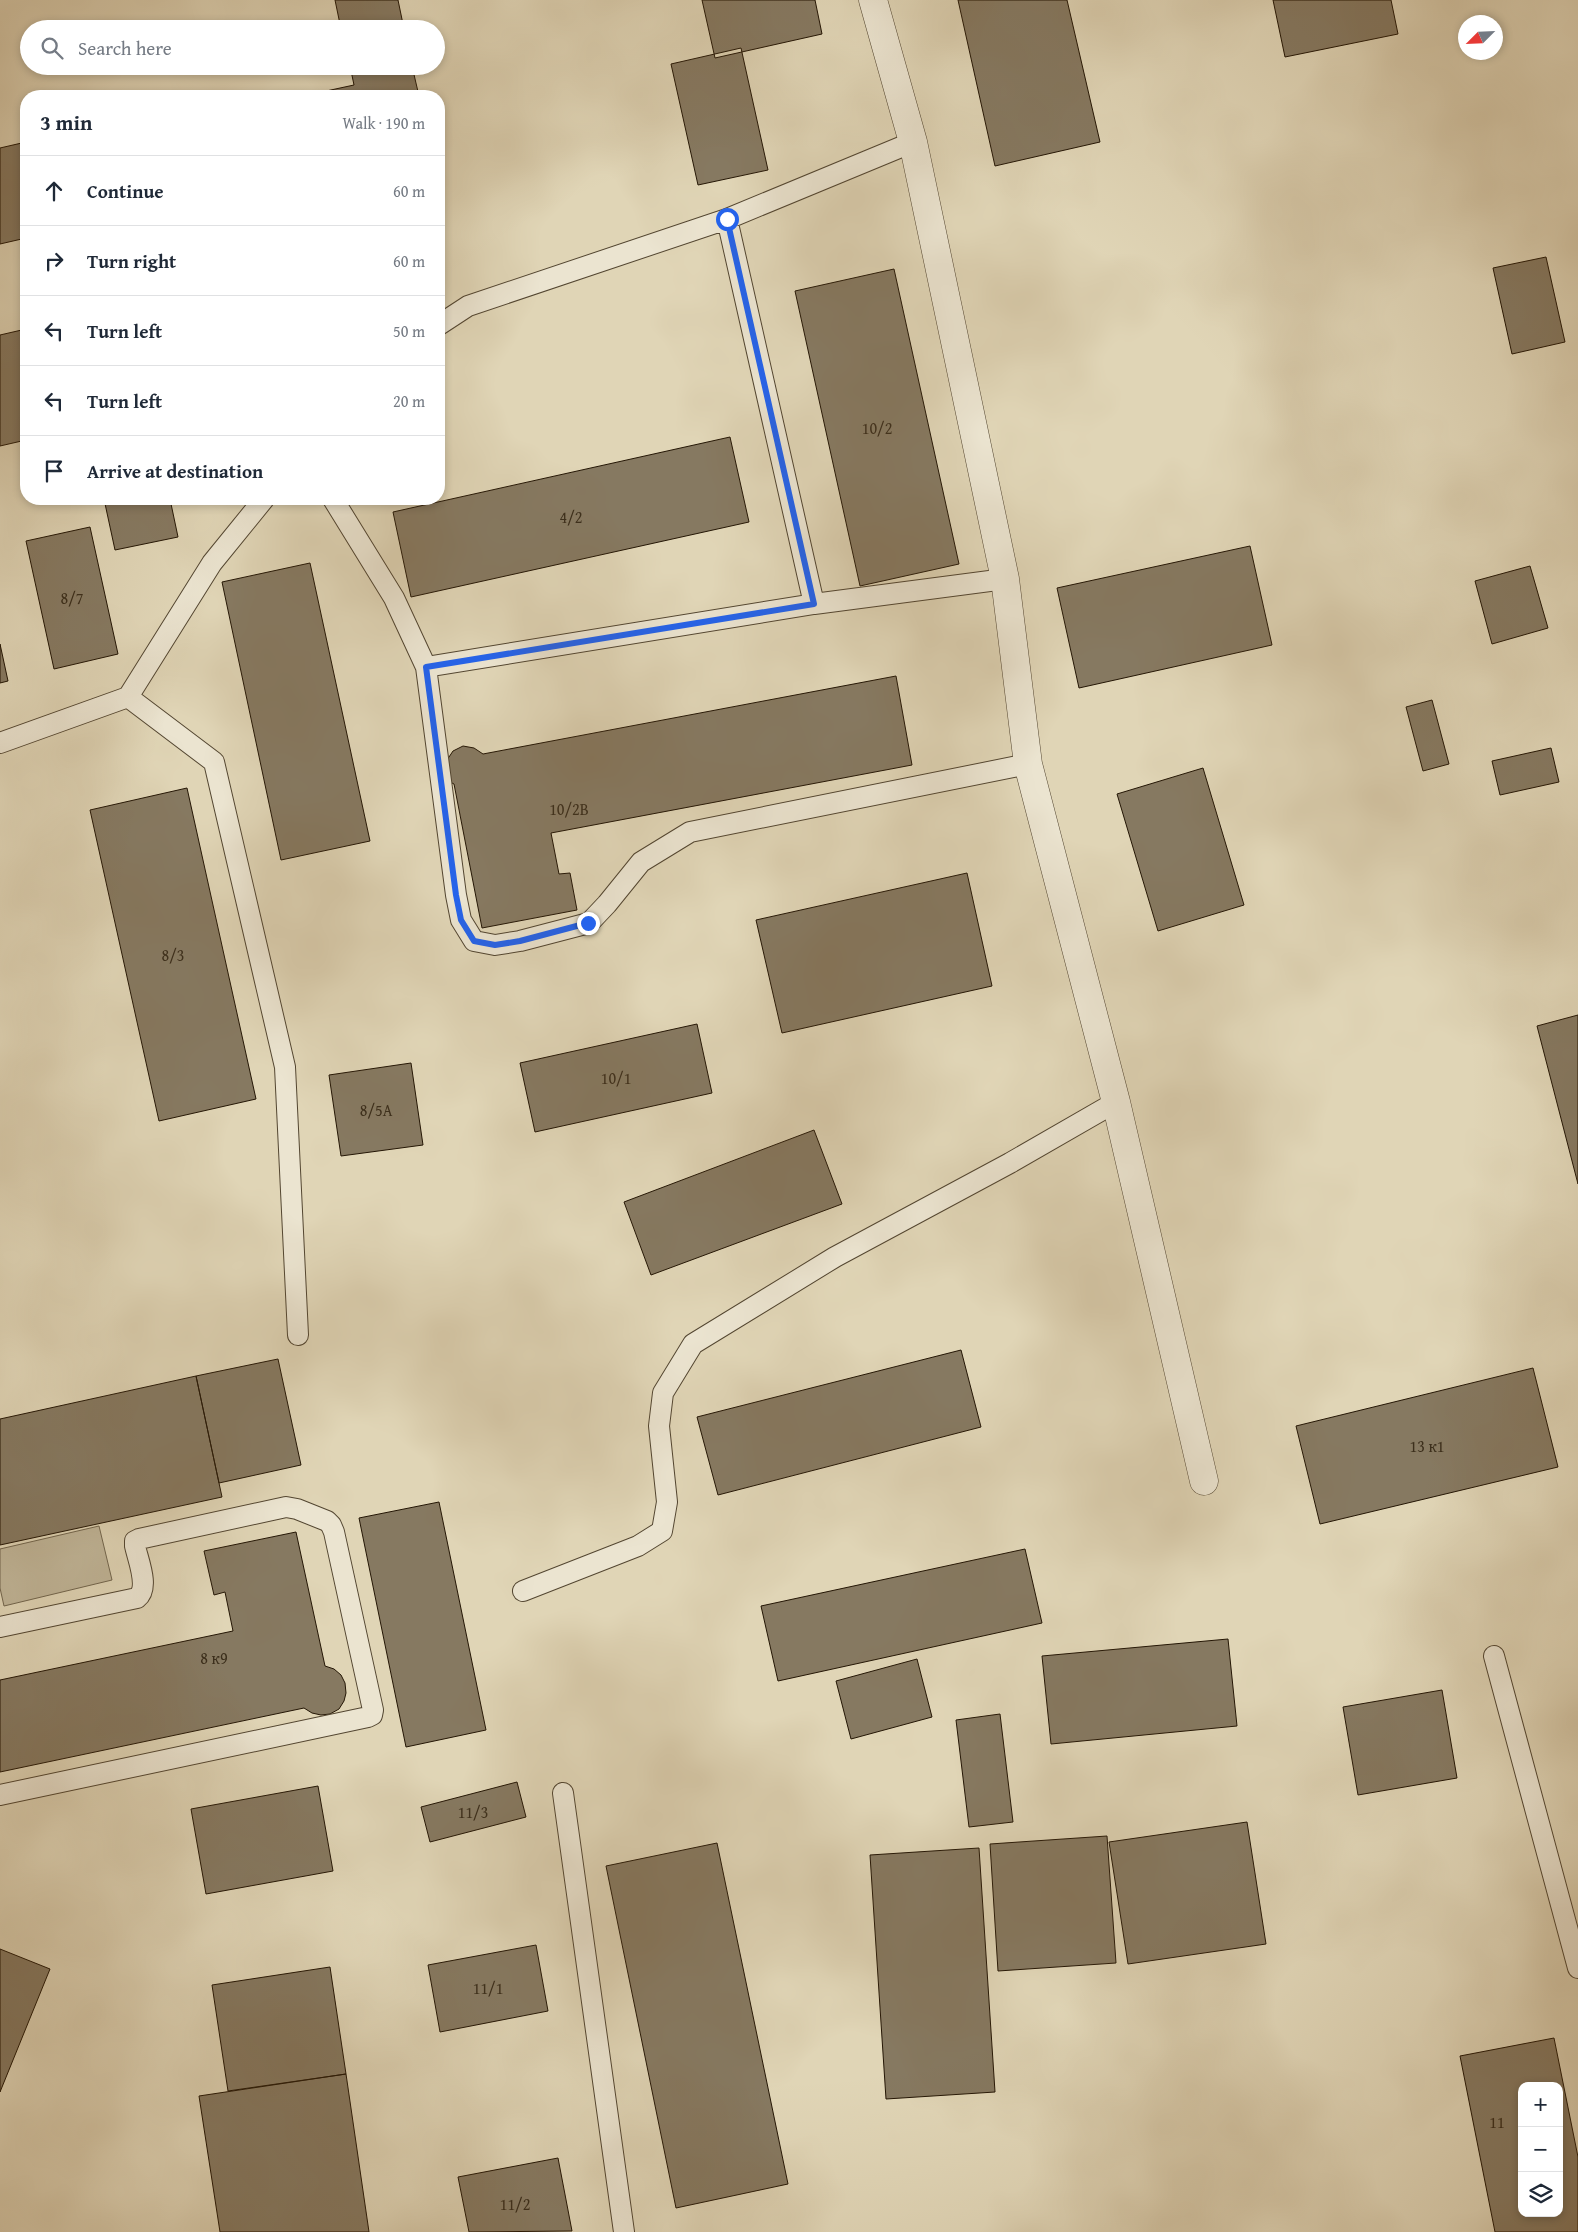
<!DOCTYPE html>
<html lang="en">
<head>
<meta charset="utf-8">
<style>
  :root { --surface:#fff; --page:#f2f2f3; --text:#1f2937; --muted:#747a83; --line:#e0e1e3 }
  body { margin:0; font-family:"Gentium Book Plus",serif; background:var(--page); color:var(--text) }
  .controls { position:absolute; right:15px; bottom:15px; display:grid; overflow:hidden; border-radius:10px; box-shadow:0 2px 8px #0003 }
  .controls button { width:45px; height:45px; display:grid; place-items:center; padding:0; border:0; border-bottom:1px solid var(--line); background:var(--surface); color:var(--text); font:25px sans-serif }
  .compass { position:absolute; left:1458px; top:15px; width:45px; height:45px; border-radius:50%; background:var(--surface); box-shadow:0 2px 8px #0003; rotate:246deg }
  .stop { position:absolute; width:15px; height:15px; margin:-11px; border:4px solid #2563eb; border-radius:50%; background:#fff }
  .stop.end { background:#2563eb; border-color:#fff; box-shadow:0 1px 5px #0008 }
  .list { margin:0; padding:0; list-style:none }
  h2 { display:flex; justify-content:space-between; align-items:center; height:65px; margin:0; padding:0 20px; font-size:21px }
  h2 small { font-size:16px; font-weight:400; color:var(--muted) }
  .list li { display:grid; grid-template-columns:32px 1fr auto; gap:15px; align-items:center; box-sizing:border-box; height:70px; padding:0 20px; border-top:1px solid var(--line) }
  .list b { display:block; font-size:19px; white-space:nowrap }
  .list em { font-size:16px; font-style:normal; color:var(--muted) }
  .icon { flex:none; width:28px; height:28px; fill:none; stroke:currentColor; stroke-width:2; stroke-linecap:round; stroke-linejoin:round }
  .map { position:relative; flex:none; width:1578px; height:2232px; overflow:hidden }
  .search { position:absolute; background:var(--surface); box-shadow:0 2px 8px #0003; left:20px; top:20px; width:425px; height:55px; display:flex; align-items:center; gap:12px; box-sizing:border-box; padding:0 18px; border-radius:28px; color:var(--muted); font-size:19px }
  .panel { position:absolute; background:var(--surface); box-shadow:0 2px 8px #0003; left:20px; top:90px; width:425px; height:415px; border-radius:20px }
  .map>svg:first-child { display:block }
  .green { fill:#c0b598; stroke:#72664e }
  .building { fill:#867961; stroke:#241605; fill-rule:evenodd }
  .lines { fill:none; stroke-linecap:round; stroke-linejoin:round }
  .service-casing { stroke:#534631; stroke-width:22 }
  .minor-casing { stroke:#534631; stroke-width:29 }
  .service { stroke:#ebe4d0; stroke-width:20 }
  .minor { stroke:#ebe4d0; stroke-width:28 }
  .route { stroke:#2563eb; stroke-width:6 }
  .labels { text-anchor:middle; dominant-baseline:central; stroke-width:4.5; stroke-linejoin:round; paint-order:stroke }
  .number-label { font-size:16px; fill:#3c2f1c }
</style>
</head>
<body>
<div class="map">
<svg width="1578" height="2232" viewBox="0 0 1578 2232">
  <rect width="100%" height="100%" fill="#e0d5b6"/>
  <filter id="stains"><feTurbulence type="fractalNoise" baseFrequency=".004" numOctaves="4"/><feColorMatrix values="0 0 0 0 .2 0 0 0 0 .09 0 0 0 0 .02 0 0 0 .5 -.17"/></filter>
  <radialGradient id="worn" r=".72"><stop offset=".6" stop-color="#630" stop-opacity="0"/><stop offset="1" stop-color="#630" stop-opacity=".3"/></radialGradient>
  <path class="green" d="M99,1526L112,1580L4,1606L0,1588V1549Z"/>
  <path class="building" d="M335,0H398L404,29H341Z
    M702,0H815L822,34L715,58Z
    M958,0H1067L1100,142L995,166Z
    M1273,0H1391L1398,34L1285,57Z
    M741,48L768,170L698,185L671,64Z
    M350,66H412L419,96H303L354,85Z
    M26,142V238L0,244V148Z
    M1546,257L1565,342L1512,354L1493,268Z
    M894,269L959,564L860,586L795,291Z
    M26,329V440L0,446V335Z
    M730,437L749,522L411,597L393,512Z
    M104,499H170L178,537L115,550Z
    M90,527L118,654L54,669L26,541Z
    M1250,546L1272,645L1079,688L1057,588Z
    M310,563L370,841L281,860L222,582Z
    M1530,566L1548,628L1492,644L1475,581Z
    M0,644L8,681L0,683Z
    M896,676L912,765L551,833L559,874L570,873L577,910L482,928L454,784L450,782L447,760L453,751L463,746L474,748L483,754Z
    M1432,700L1449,764L1423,771L1406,707Z
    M1551,748L1559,782L1500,795L1492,761Z
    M1203,768L1244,905L1158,931L1117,794Z
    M187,788L256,1099L159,1121L90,810Z
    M967,873L992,986L782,1033L756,920Z
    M1578,1015V1184L1537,1026Z
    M697,1024L712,1093L535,1132L520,1063Z
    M411,1063L423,1145L341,1156L329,1075Z
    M814,1130L842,1204L651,1275L624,1202Z
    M961,1350L981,1427L718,1495L697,1417Z
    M278,1359L301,1465L219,1483L196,1376Z
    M1533,1368L1558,1467L1320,1524L1296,1426Z
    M196,1376L222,1497L0,1545V1419Z
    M439,1502L486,1730L406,1747L359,1518Z
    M296,1532L325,1666L334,1669L341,1675L345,1683L346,1693L344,1701L339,1709L330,1714L321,1715L312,1713L304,1708L0,1772V1680L233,1631L225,1592L214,1595L204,1551Z
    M1025,1549L1042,1623L778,1681L761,1606Z
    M1228,1639L1237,1726L1051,1744L1042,1656Z
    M917,1659L932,1717L851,1739L836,1681Z
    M1442,1690L1457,1778L1358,1795L1343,1707Z
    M1000,1714L1013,1822L969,1827L956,1720Z
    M517,1782L526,1817L430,1842L421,1807Z
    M318,1786L333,1871L206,1894L191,1809Z
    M1247,1822L1266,1944L1128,1964L1109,1842Z
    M1107,1836L1116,1963L998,1971L990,1844Z
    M717,1843L788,2184L676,2208L606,1866Z
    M979,1848L995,2092L886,2099L870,1855Z
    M536,1945L548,2011L440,2032L428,1965Z
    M0,1949L50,1969L0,2092Z
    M330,1967L346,2074L228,2091L212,1985Z
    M1554,2038L1578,2157V2232H1495L1460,2056ZM1522,2086H1559V2213H1522Z
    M346,2074L369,2232H220L199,2096Z
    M558,2158L572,2231L469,2232L458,2177Z"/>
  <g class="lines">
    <g class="service-casing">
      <path id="service" d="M727,219L814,604
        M439,325L468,306L727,219L913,142
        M333,499L394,598L426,667L456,895L461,920L474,941L495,945L520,941L589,923L607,904L641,862L690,832L1028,764
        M426,667L814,604L1005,579
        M128,697L214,762L285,1067L298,1335
        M0,743L128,697L212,563L264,499
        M523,1591L638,1546L662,1531L667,1502L659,1426L663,1393L693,1344L835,1257L1010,1163L1116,1102
        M0,1627L137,1598C150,1588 138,1560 135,1546V1541L139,1539L286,1507L297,1509L327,1521L331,1525L334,1532L373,1710L372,1715L368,1717L0,1795
        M1494,1656L1578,1968
        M563,1793L624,2232"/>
    </g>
    <g class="minor-casing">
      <path id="minor" d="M873,0L913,142L1005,579L1028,764L1116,1102L1204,1481"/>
    </g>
    <use href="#service" class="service"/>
    <use href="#minor" class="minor"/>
  </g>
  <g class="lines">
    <path class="route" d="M588,923L520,941L495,945L474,941L461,920L456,895L426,667L814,604L727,219"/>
  </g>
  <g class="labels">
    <g class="number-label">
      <text x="877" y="428">10/2</text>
      <text x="571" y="517">4/2</text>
      <text x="72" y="598">8/7</text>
      <text x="569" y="809">10/2В</text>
      <text x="173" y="955">8/3</text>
      <text x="616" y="1078">10/1</text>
      <text x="376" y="1110">8/5А</text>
      <text x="1427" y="1446">13 к1</text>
      <text x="214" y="1658">8 к9</text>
      <text x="473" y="1812">11/3</text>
      <text x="488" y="1988">11/1</text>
      <text x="1497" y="2122">11</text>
      <text x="515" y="2204">11/2</text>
    </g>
  </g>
  <rect width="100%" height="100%" filter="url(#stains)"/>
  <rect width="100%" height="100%" fill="url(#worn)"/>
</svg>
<div class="controls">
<button>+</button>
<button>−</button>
<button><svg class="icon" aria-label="layers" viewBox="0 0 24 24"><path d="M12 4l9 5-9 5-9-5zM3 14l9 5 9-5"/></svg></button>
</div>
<svg class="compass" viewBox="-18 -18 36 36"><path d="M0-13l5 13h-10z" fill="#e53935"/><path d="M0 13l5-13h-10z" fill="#747a83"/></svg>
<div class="stop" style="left:727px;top:219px"></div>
<div class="stop end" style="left:588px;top:923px"></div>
<div class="search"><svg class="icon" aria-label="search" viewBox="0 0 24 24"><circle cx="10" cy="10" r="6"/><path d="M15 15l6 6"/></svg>Search here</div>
<section class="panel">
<h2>3 min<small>Walk · 190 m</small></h2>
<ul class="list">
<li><svg class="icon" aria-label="ahead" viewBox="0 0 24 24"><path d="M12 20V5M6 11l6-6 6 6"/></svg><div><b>Continue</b></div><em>60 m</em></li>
<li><svg class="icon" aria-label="right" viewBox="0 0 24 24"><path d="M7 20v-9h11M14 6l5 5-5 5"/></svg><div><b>Turn right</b></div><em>60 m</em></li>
<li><svg class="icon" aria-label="left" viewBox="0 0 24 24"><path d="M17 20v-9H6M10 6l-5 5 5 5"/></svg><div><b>Turn left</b></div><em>50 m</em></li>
<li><svg class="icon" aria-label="left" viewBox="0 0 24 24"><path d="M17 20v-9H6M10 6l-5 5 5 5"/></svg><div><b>Turn left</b></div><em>20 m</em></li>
<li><svg class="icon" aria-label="arrive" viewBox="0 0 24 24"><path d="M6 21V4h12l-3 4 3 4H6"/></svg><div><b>Arrive at destination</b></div></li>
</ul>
</section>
</div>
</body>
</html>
